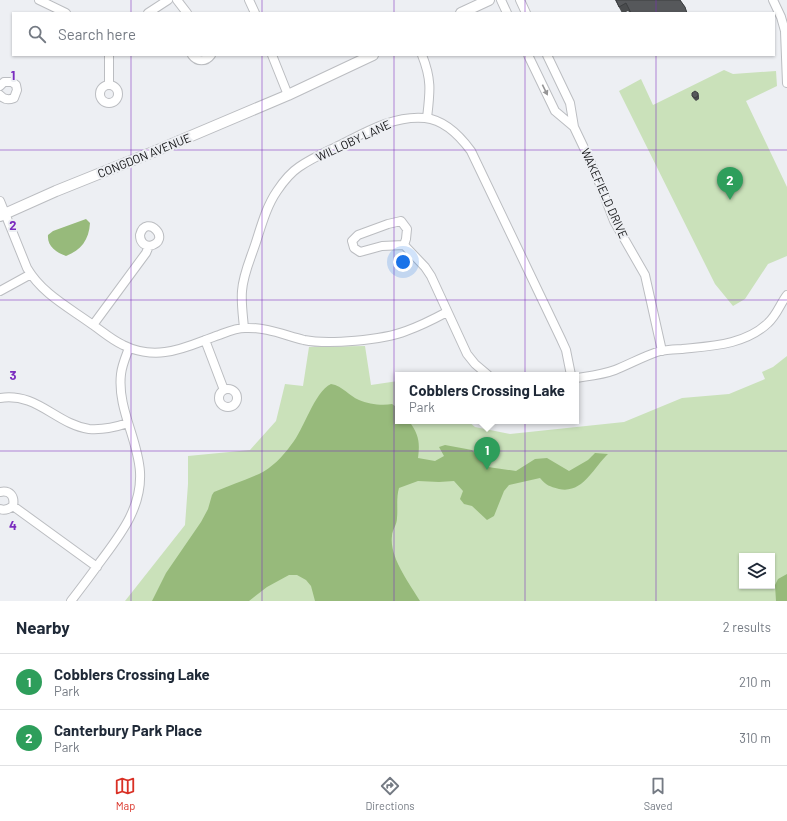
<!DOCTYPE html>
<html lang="en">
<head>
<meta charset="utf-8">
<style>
  :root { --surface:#fff; --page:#f6f6f7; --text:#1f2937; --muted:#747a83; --line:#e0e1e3; --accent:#d93025 }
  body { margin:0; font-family:Barlow,sans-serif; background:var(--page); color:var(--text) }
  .controls { position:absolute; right:12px; bottom:12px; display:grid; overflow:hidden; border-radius:0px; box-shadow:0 1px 3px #0004 }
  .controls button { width:36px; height:36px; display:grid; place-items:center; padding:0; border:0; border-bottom:1px solid var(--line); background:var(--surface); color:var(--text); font:20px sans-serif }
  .you { position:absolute; left:403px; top:262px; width:14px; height:14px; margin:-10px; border:3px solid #fff; border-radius:50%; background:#1a73e8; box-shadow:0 0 0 6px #1a73e833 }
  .badge { display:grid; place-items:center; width:26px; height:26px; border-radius:50%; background:var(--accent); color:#fff; font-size:13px; font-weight:700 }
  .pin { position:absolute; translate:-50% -33px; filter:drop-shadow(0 1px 2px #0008) }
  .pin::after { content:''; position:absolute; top:21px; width:14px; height:12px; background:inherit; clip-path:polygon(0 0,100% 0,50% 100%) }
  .popup { position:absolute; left:395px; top:372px; width:184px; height:52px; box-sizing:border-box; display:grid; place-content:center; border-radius:0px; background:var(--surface); filter:drop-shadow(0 1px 3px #0005); font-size:13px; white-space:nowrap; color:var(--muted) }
  .popup b { font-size:15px; color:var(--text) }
  .popup::after { content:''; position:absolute; left:50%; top:100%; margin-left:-8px; border:8px solid transparent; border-top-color:var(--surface) }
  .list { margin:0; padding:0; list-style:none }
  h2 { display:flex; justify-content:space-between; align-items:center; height:52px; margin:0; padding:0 16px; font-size:17px }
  h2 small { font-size:13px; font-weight:400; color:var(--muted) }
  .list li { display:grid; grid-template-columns:26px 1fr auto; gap:12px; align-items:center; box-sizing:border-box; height:56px; padding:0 16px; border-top:1px solid var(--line) }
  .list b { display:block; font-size:15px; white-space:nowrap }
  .list p { margin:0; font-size:13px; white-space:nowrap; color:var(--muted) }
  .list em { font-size:13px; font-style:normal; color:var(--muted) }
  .icon { flex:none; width:22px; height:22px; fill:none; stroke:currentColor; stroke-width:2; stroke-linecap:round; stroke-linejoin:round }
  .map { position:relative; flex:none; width:787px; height:601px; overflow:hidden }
  .search { position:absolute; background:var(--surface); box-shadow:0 1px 3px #0004; left:12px; right:12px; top:12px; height:44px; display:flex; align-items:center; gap:10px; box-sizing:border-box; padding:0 14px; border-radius:0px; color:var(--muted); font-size:15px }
  .sheet { height:164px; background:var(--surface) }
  nav { display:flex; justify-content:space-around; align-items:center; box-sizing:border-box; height:56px; border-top:1px solid var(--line); background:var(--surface); font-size:11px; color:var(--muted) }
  nav a { display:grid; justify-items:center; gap:2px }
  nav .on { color:var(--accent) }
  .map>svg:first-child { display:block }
  .green { fill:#cae1ba; fill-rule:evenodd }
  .water { fill:#97ba7b }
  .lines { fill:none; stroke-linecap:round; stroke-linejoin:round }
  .minor-casing { stroke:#bbbdc1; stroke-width:10 }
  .tertiary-casing { stroke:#bbbdc1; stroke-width:12 }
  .minor { stroke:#fff; stroke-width:8 }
  .tertiary { stroke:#fff; stroke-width:10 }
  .wall { fill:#4a4c4e }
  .building { fill:#56585b; stroke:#3c3e40 }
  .oneway { fill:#959596 }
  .grid { fill:none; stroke:#7b2cbf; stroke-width:1; stroke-opacity:0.55 }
  .labels { text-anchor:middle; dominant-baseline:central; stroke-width:4; stroke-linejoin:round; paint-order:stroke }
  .street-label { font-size:12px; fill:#131416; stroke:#edeff3 }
  .grid-label { font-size:13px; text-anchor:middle; font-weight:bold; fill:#7b2cbf; stroke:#edeff3; stroke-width:4; stroke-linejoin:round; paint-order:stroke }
</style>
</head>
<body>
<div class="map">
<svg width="787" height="601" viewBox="0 0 787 601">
  <rect width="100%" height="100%" fill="#edeff3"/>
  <path class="green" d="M724,70L733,74L776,71L777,86L746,101L787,187V256L768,264L745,299L733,306L715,284L619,91L641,79L653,105Z
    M365,346L371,385L398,381V421H468L475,427L510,434L624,422L682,398L729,394L765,379L762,372L773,367L787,356V601H125L185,525L188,484V456L250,450L276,421L285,384L303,386L309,347ZM742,556H772V586H742Z"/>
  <path class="water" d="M86,219L90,223C89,240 81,250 66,256C56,252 47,246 48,235L53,231Z
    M331,384C343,386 349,396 359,400C368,404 382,406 392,404L398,408V421H409C419,435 420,442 418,458L435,461L444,456L439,447L445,445L472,450L488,467L516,471L535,459L547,458L569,471L588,460L595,453L608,454C593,468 583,494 559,489C549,486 547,486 540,478L509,485L504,491L494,516L487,520L472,506L464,504L460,499L463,491L454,481L439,482L418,481L399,488C396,498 398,508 397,518C397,525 392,530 392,536C389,557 410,584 420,601H315L311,586L306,580L297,575H289L267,587L249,601H152L166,573L201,522L208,509L212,495L214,492C229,486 245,480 259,474C272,468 283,456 291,445C304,430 314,392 331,384Z
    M787,574V601H776L775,585L778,579Z"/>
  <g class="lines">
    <g class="minor-casing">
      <path id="minor" d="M39,0L66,13
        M177,0L187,13
        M249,0L255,13
        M501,0L507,13
        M520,0L526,13
        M773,0L781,17L785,31L787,83
        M148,13L168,0
        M109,55V84
        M192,55C197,62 206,62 211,55
        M272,55L288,95
        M422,55C432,80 430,92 427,118
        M528,55L555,111L574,127
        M547,55L570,103L574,127L594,169L614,221L645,275L662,351
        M100 94a9 9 0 1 1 18 0a9 9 0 1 1-18 0Z
        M0,86L4,82H12L16,85L17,90L14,98C9,100 4,100 0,95
        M0,201L27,268C42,294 70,308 93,325C103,332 112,340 123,345C135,351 151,354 165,352C184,350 201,341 219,335C227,332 236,328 245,328C266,327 284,335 304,340C328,345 383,340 406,331C420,326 434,319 447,312
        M404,245L406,239L407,229L401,221L388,224L358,235L352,241L354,248L360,252L382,246L404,245L425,267L431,276L467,354L475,364L488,375
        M0,291L31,274
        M93,325L146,253L149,246C174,241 146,212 140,235C140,241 143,245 149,246
        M244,328C243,316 241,303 242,291C243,275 250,260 255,245C261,227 266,207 277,191C283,182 290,173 299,167C312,158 326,152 340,145C366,132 395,115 425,118C445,120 460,136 471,151L561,339L566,350L571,375
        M205,340L224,390
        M576,378C589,376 602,375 615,370C630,364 644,356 660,351C667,350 675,349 682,349C711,346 745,345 768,323C777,315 780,304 787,295
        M219 398a9 9 0 1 1 18 0a9 9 0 1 1-18 0Z
        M0,398C37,392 56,424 89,429C102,430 116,427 128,423
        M0,492C10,490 15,496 13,506C9,509 5,511 0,509
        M13,506L97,567
        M71,601C81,588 91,575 100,562C120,535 142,508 140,472C138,439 117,408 121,374C122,365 126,356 129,348"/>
    </g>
    <g class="tertiary-casing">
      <path id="tertiary" d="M461,13L489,0
        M0,216L56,191L158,150L288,95L373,55"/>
    </g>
    <use href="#minor" class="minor"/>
    <use href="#tertiary" class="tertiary"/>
  </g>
  <path class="wall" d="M615,0H680L685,7L687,13H630L628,11L624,13H622Z
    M698,93L699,96V99L696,101L693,98L692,96Z"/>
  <path class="building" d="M616,0H680L685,7L687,13H631L626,3L619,7Z
    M695,91L698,93V96L695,98L692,96V93Z"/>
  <defs><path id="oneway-solid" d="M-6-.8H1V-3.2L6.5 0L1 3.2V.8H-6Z"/></defs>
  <use class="oneway" href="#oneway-solid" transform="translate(545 90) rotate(64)"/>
  <path class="grid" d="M131,0V13M262,0V13M394,0V13M525,0V13M656,0V13M131,55V601M262,55V601M394,55V601M525,55V601M656,55V601M0,150H787M0,300H787M0,451H787"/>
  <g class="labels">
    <g class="street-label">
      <text transform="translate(353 140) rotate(-25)">WILLOBY LANE</text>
      <text transform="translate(144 155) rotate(-22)">CONGDON AVENUE</text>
      <text transform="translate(605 193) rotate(66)">WAKEFIELD DRIVE</text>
    </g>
  </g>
  <g class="grid-label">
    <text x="13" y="80">1</text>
    <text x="13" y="230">2</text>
    <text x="13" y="380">3</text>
    <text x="13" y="530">4</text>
  </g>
</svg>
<div class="controls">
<button><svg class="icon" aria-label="layers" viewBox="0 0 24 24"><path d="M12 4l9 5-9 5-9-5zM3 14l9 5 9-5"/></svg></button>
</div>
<div class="you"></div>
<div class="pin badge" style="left:487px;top:470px;background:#2e9e5b">1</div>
<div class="popup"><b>Cobblers Crossing Lake</b>Park</div>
<div class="pin badge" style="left:730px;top:200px;background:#2e9e5b">2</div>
<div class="search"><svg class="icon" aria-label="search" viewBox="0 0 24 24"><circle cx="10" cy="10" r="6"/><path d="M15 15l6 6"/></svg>Search here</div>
</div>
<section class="sheet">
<h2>Nearby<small>2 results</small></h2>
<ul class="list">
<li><span class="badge" style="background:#2e9e5b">1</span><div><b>Cobblers Crossing Lake</b><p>Park</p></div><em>210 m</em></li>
<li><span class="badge" style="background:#2e9e5b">2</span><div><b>Canterbury Park Place</b><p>Park</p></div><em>310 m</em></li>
</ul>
</section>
<nav>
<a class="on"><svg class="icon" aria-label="map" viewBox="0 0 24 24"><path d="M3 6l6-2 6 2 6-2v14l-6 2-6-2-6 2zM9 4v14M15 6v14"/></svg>Map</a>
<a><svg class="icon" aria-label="directions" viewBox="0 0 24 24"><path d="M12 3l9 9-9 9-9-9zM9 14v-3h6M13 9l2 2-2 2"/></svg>Directions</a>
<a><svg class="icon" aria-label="saved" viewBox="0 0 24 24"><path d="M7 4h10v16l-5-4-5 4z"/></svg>Saved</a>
</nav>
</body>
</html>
